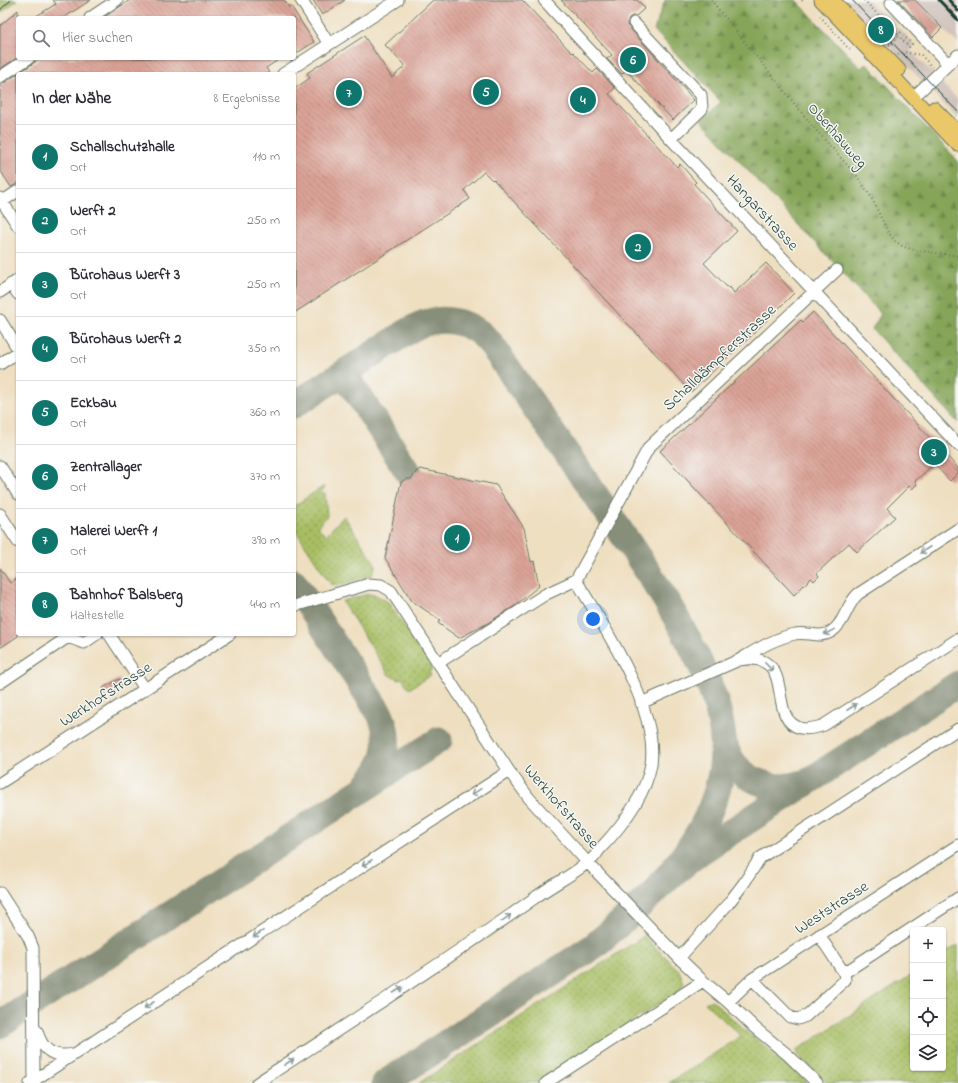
<!DOCTYPE html>
<html lang="de">
<head>
<meta charset="utf-8">
<style>
  :root { --surface:#fff; --page:#f2f2f3; --text:#2b2b33; --muted:#7c7c81; --line:#e1e1e2; --accent:#0f766e }
  body { margin:0; font-family:"Indie Flower",sans-serif; background:var(--page); color:var(--text) }
  .controls { position:absolute; right:12px; bottom:12px; display:grid; overflow:hidden; border-radius:4px; box-shadow:0 1px 3px #0004 }
  .controls button { width:36px; height:36px; display:grid; place-items:center; padding:0; border:0; border-bottom:1px solid var(--line); background:var(--surface); color:var(--text); font:20px sans-serif }
  .you { position:absolute; left:593px; top:619px; width:14px; height:14px; margin:-10px; border:3px solid #fff; border-radius:50%; background:#1a73e8; box-shadow:0 0 0 6px #1a73e833 }
  .badge { display:grid; place-items:center; width:26px; height:26px; border-radius:50%; background:var(--accent); color:#fff; font-size:13px; font-weight:700 }
  .pin { position:absolute; translate:-50% -50%; border:2px solid #fff; box-shadow:0 1px 4px #0006 }
  .list { margin:0; padding:0; list-style:none }
  h2 { display:flex; justify-content:space-between; align-items:center; height:52px; margin:0; padding:0 16px; font-size:17px }
  h2 small { font-size:13px; font-weight:400; color:var(--muted) }
  .list li { display:grid; grid-template-columns:26px 1fr auto; gap:12px; align-items:center; box-sizing:border-box; height:64px; padding:0 16px; border-top:1px solid var(--line) }
  .list b { display:block; font-size:15px; white-space:nowrap }
  .list p { margin:0; font-size:13px; white-space:nowrap; color:var(--muted) }
  .list em { font-size:13px; font-style:normal; color:var(--muted) }
  .icon { flex:none; width:22px; height:22px; fill:none; stroke:currentColor; stroke-width:2; stroke-linecap:round; stroke-linejoin:round }
  .map { position:relative; flex:none; width:958px; height:1083px; overflow:hidden }
  .search { position:absolute; background:var(--surface); box-shadow:0 1px 3px #0004; left:16px; top:16px; width:280px; height:44px; display:flex; align-items:center; gap:10px; box-sizing:border-box; padding:0 14px; border-radius:4px; color:var(--muted); font-size:15px }
  .panel { position:absolute; background:var(--surface); box-shadow:0 1px 3px #0004; left:16px; top:72px; width:280px; height:564px; border-radius:4px }
  .map>svg:first-child { display:block }
  .industrial { fill:#cec1b9 }
  .grass { fill:url(#grass-dots); stroke:#647e4c }
  .forest { fill:url(#forest-firs); stroke:#527146 }
  .lines { fill:none; stroke-linecap:round; stroke-linejoin:round }
  .taxiway { stroke:#878e7a; stroke-width:27 }
  .building { fill:url(#building-back-hatch) }
  .minor-casing { stroke:#687665; stroke-width:13 }
  .major-casing { stroke:#687665; stroke-width:15 }
  .path { stroke:#687665; stroke-width:2; stroke-dasharray:1 3; stroke-linecap:butt }
  .minor { stroke:#fff; stroke-width:11 }
  .major { stroke:#eac769; stroke-width:13 }
  .tram { stroke:#1f3d34; stroke-width:1 }
  .rail { stroke:#1f3d34; stroke-width:3 }
  .oneway { stroke:#8f9e9a }
  .labels { text-anchor:middle; dominant-baseline:central; stroke-width:3; stroke-linejoin:round; paint-order:stroke }
  .street-label { font-size:16px; fill:#1f3d34; stroke:#f6f6f2 }
</style>
</head>
<body>
<div class="map">
<svg width="958" height="1083" viewBox="0 0 958 1083">
  <defs>
    <pattern id="grass-dots" width="8" height="8" patternUnits="userSpaceOnUse"><rect width="8" height="8" fill="#a8be63"/><path d="M2 2h.1M6 6h.1" fill="none" stroke="#889c52" stroke-width="1.8" stroke-linecap="round"/></pattern>
    <pattern id="forest-firs" width="22" height="20" patternUnits="userSpaceOnUse"><rect width="22" height="20" fill="#86a559"/><path d="M5 1l3.5 6h-7zM16 11l3.5 6h-7z" fill="#6d884a"/></pattern>
    <pattern id="building-back-hatch" width="6" height="6" patternUnits="userSpaceOnUse"><rect width="6" height="6" fill="#dba397"/><path d="M-1 5l2 2M0 0l6 6M5-1l2 2" fill="none" stroke="#b1867c"/></pattern>
  </defs>
  <rect width="100%" height="100%" fill="#f6f6f2"/>
  <filter id="ink" filterUnits="userSpaceOnUse"><feTurbulence type="fractalNoise" baseFrequency=".025" numOctaves="2"/><feDisplacementMap in="SourceGraphic" scale="8" xChannelSelector="R" yChannelSelector="G"/><feConvolveMatrix kernelMatrix="1 2 1 2 8 2 1 2 1" color-interpolation-filters="sRGB"/></filter>
  <filter id="wash" filterUnits="userSpaceOnUse"><feTurbulence type="fractalNoise" baseFrequency=".012" numOctaves="4" result="noise"/><feDisplacementMap in="SourceGraphic" scale="16" xChannelSelector="R" yChannelSelector="G"/><feGaussianBlur stdDeviation="0.9" result="paint"/><feColorMatrix in="noise" values="0 0 0 0 0 0 0 0 0 0 0 0 0 0 0 0 0 1.4 0 .05"/><feComposite in="paint" operator="in"/></filter>
  <g filter="url(#wash)">
    <rect width="100%" height="100%" fill="#efdfc1"/>
    <path class="industrial" d="M841,0H868L896,30L899,28L915,45L910,50L958,100V119L890,47L887,49Z
      M915,0H958V44L942,28Z"/>
    <path class="grass" d="M0,0H17L0,14Z
      M324,486V489L321,491L323,494L325,493L327,516L318,527L326,535L344,516L376,565L372,575L336,586L334,584L331,585L294,528V506Z
      M368,594L376,595L388,602L433,669L429,672L431,675L409,689L402,678L398,680L396,676L394,678L389,675L342,601Z
      M644,936L679,970L684,983L679,991L537,1083H419Z
      M958,945V1083H827L797,1055V1050L913,974V1068H943V954Z
      M712,1000L749,1034L792,1067L808,1083H669L741,1036L705,1003Z"/>
    <path class="forest" d="M665,0H796L861,68L866,63L958,161V423L872,329L881,314L701,120L721,102L654,30Z"/>
    <g class="lines">
      <path class="taxiway" d="M344,373L432,509
        M294,405L410,330C437,313 471,319 491,344C526,394 561,445 596,496C633,549 670,601 698,659C710,685 721,711 723,740C726,801 692,850 653,893
        M294,582L380,714C392,739 386,764 367,784
        M723,739C731,776 769,795 803,783
        M0,1025L439,740
        M385,1083L594,946L632,913L675,872L700,852L958,684"/>
    </g>
    <g id="blocks">
      <path class="building" d="M53,0H91L63,18H33L56,4Z
        M130,0H284L289,7L291,6L314,42L294,55V18H103Z
        M313,0H345L322,15Z
        M433,0H522L572,53L573,52L593,73L597,69L615,88L609,94L677,167L680,164L696,182L694,184L737,231L704,263L726,286L729,288L730,287L734,293L766,263L794,293L757,330L691,392L493,179L492,180L484,172L464,190L470,199L294,313V89L310,78L307,73L364,36L392,78L405,66L385,45Z
        M561,0H637L645,8L636,16H632L629,18L627,25L694,100L673,120L626,70L622,74L607,59L612,55Z
        M898,0H915L942,28L933,37Z
        M18,10V57L0,69V26Z
        M41,58H281L266,68L270,74H18V183L11,187L0,170V84L4,83Z
        M813,312L958,468V473L950,481L934,464L915,481L917,484L912,489L909,486L887,508L895,517L857,552L849,543L817,573L819,576L814,581L811,578L794,595L660,451L801,320L803,322Z
        M420,469L496,485L524,528L531,562L534,561L539,586L513,607L486,624L459,638L438,623L440,620L412,601L385,558L401,482L406,479H411L416,472Z
        M0,568L10,583L18,578V636L0,648Z
        M119,679L123,685L107,695L103,688Z"/>
    </g>
  </g>
  <g filter="url(#ink)">
    <use href="#blocks" fill-opacity="0" stroke="#687665" stroke-width="1"/>
    <g class="lines">
      <g class="minor-casing">
        <path id="minor" d="M301,0L329,44
          M544,0L671,139L958,445
          M891,3L948,64
          M90,18L117,0
          M634,23L701,95L702,109L671,139
          M283,74L398,0
          M0,77L29,58
          M919,92L958,55
          M0,198L18,226
          M0,203L18,191
          M11,284L18,294
          M0,292L18,280
          M0,320L18,349
          M0,364L18,352
          M0,466L18,494
          M0,514L18,542
          M958,529L858,594C846,605 845,623 831,632C819,639 807,631 795,634C775,638 756,650 739,660C747,659 758,657 766,663C788,676 772,720 800,728C809,730 816,728 824,725L958,639
          M294,606L369,584L381,585L391,591L509,771L529,798L588,863L679,958L703,981L728,1002L755,1028L788,1055L817,1083
          M109,634L145,689
          M68,637L84,643L97,634
          M438,663L546,594L576,580L649,447L837,270
          M0,683L68,637L70,634
          M641,703L739,660
          M0,783L230,634
          M0,893L28,936L33,948L34,1080L35,1083
          M819,935L844,973
          M679,958L728,904L744,883L760,858L958,729
          M752,979L790,1017L798,1019L806,1016L845,980L844,973L958,898
          M728,1002L752,979L958,845
          M37,1031C42,1050 53,1058 73,1054
          M30,1083L509,771
          M257,1083C350,1022 445,962 536,897C552,885 571,876 587,863C592,860 596,855 599,850C620,828 646,795 651,764C659,708 604,627 576,580
          M546,1083L703,981"/>
      </g>
      <g class="major-casing">
        <path id="major" d="M821,0L958,145
          M833,0L899,70
          M934,108L958,132"/>
      </g>
      <path class="path" d="M711,0L815,129L857,176L871,197L888,232L895,241L904,247L915,250L958,256
        M802,0L804,3
        M864,0L897,35
        M820,16L847,47L851,49
        M889,43L900,32L912,44L909,47L899,36L889,45
        M898,55L903,52L921,55L932,67"/>
      <use href="#minor" class="minor"/>
      <use href="#major" class="major"/>
      <path class="tram" d="M852,0L958,112
        M0,10L11,0"/>
      <path class="rail" d="M939,0L958,20
        M949,0L958,11"/>
    </g>
    <defs><path id="oneway-shaft" d="M-6 0H5M1.5-3L5.5 0L1.5 3" fill="none" stroke-width="1.6" stroke-linecap="round" stroke-linejoin="round"/></defs>
    <g class="oneway">
      <use href="#oneway-shaft" transform="translate(925 550) rotate(147)"/>
      <use href="#oneway-shaft" transform="translate(829 632) rotate(154)"/>
      <use href="#oneway-shaft" transform="translate(769 667) rotate(46)"/>
      <use href="#oneway-shaft" transform="translate(852 707) rotate(-33)"/>
      <use href="#oneway-shaft" transform="translate(476 792) rotate(146)"/>
      <use href="#oneway-shaft" transform="translate(367 863) rotate(147)"/>
      <use href="#oneway-shaft" transform="translate(506 918) rotate(-36)"/>
      <use href="#oneway-shaft" transform="translate(258 934) rotate(147)"/>
      <use href="#oneway-shaft" transform="translate(398 990) rotate(-33)"/>
      <use href="#oneway-shaft" transform="translate(149 1005) rotate(147)"/>
      <use href="#oneway-shaft" transform="translate(289 1062) rotate(-33)"/>
    </g>
  </g>
  <g class="labels">
    <g class="street-label">
      <text transform="translate(837 136) rotate(49)">Oberhauweg</text>
      <text transform="translate(762 213) rotate(47)">Hangarstrasse</text>
      <text transform="translate(720 358) rotate(-43)">Schalldämpferstrasse</text>
      <text transform="translate(106 695) rotate(-33)">Werkhofstrasse</text>
      <text transform="translate(561 807) rotate(49)">Werkhofstrasse</text>
      <text transform="translate(832 908) rotate(-33)">Weststrasse</text>
    </g>
  </g>
</svg>
<div class="controls">
<button>+</button>
<button>−</button>
<button><svg class="icon" aria-label="locate" viewBox="0 0 24 24"><circle cx="12" cy="12" r="6"/><path d="M12 2v4M12 18v4M2 12h4M18 12h4"/></svg></button>
<button><svg class="icon" aria-label="layers" viewBox="0 0 24 24"><path d="M12 4l9 5-9 5-9-5zM3 14l9 5 9-5"/></svg></button>
</div>
<div class="you"></div>
<div class="pin badge" style="left:457px;top:538px">1</div>
<div class="pin badge" style="left:638px;top:247px">2</div>
<div class="pin badge" style="left:934px;top:452px">3</div>
<div class="pin badge" style="left:583px;top:100px">4</div>
<div class="pin badge" style="left:486px;top:92px">5</div>
<div class="pin badge" style="left:633px;top:60px">6</div>
<div class="pin badge" style="left:349px;top:93px">7</div>
<div class="pin badge" style="left:881px;top:30px">8</div>
<div class="search"><svg class="icon" aria-label="search" viewBox="0 0 24 24"><circle cx="10" cy="10" r="6"/><path d="M15 15l6 6"/></svg>Hier suchen</div>
<section class="panel">
<h2>In der Nähe<small>8 Ergebnisse</small></h2>
<ul class="list">
<li><span class="badge">1</span><div><b>Schallschutzhalle</b><p>Ort</p></div><em>110 m</em></li>
<li><span class="badge">2</span><div><b>Werft 2</b><p>Ort</p></div><em>250 m</em></li>
<li><span class="badge">3</span><div><b>Bürohaus Werft 3</b><p>Ort</p></div><em>250 m</em></li>
<li><span class="badge">4</span><div><b>Bürohaus Werft 2</b><p>Ort</p></div><em>350 m</em></li>
<li><span class="badge">5</span><div><b>Eckbau</b><p>Ort</p></div><em>360 m</em></li>
<li><span class="badge">6</span><div><b>Zentrallager</b><p>Ort</p></div><em>370 m</em></li>
<li><span class="badge">7</span><div><b>Malerei Werft 1</b><p>Ort</p></div><em>390 m</em></li>
<li><span class="badge">8</span><div><b>Bahnhof Balsberg</b><p>Haltestelle</p></div><em>440 m</em></li>
</ul>
</section>
</div>
</body>
</html>
